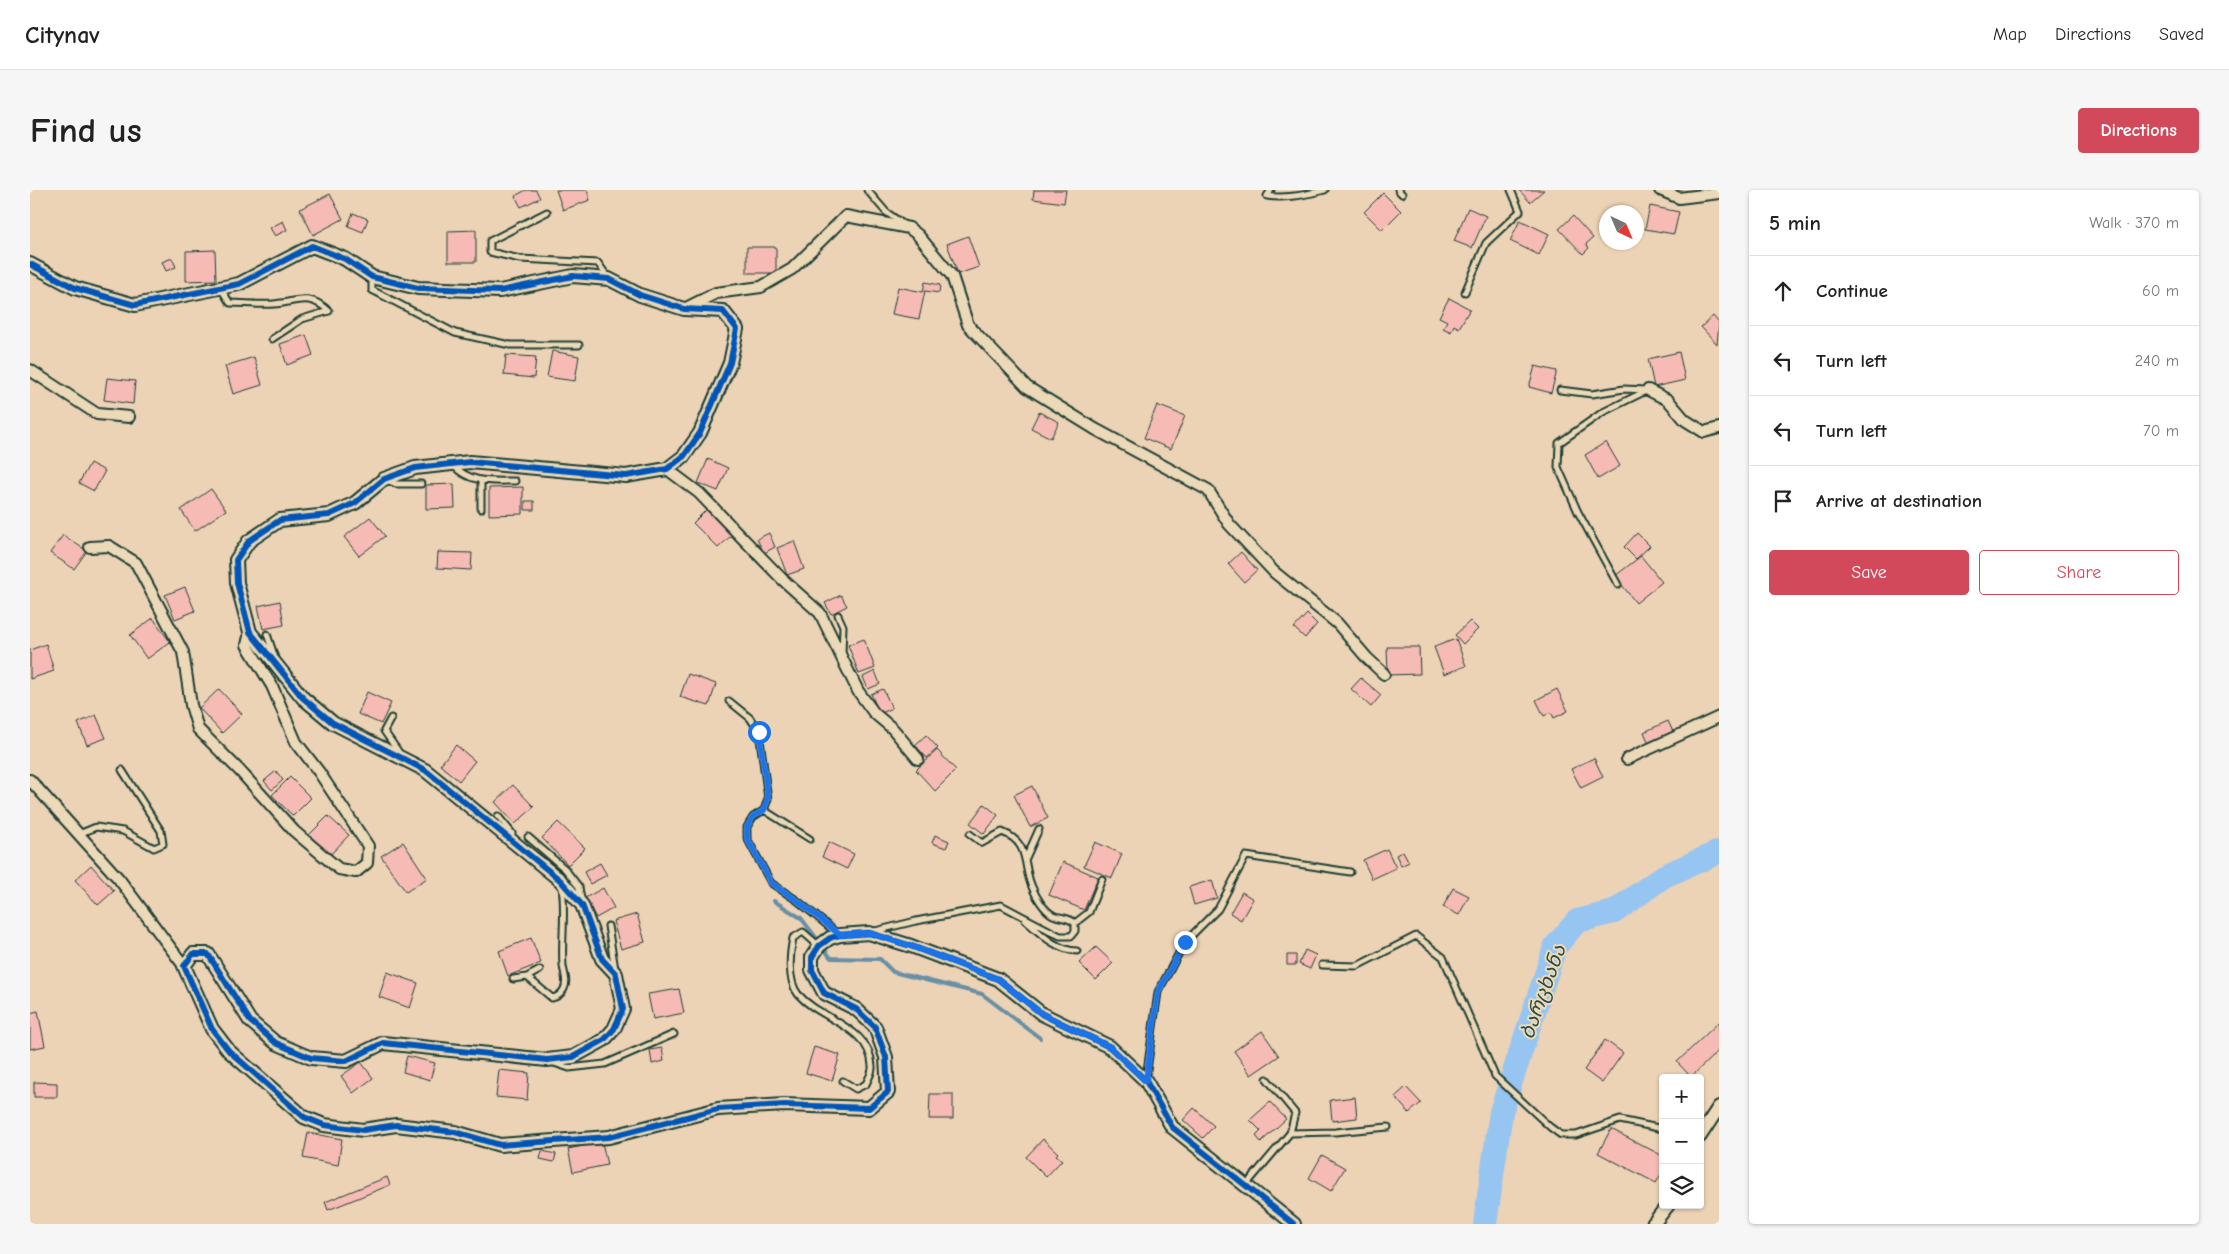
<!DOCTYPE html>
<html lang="en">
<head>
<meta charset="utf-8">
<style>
  :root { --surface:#fff; --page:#f6f6f6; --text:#222; --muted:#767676; --line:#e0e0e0; --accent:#d1495b }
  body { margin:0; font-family:"Comic Neue","Noto Sans Georgian",sans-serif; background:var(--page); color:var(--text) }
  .controls { position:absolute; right:15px; bottom:15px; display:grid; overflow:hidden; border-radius:5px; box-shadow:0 1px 4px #0004 }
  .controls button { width:45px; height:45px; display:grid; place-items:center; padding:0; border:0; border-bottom:1px solid var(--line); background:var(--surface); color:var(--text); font:25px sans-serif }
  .compass { position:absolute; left:1569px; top:15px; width:45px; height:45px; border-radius:50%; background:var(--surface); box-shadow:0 1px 4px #0004; rotate:136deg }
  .stop { position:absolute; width:15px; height:15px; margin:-11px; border:4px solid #1a73e8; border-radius:50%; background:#fff }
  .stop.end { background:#1a73e8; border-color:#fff; box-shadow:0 1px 5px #0008 }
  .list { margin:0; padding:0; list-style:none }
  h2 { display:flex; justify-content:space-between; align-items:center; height:65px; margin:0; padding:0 20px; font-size:21px }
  h2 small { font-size:16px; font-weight:400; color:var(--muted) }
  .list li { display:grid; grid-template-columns:32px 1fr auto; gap:15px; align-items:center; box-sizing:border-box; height:70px; padding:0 20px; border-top:1px solid var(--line) }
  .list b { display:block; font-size:19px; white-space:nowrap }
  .list em { font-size:16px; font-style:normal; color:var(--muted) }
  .actions { display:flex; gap:10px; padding:15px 20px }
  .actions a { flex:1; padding:11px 0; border:1px solid var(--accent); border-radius:5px; text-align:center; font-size:18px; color:var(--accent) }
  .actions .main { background:var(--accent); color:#fff }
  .icon { flex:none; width:28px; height:28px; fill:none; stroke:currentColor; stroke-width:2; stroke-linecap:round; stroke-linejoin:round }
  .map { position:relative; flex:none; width:1689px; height:1034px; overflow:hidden; border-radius:5px }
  header { display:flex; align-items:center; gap:30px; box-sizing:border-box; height:70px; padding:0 25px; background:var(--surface); border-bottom:1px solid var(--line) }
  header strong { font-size:24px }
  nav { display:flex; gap:28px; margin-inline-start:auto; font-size:18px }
  .intro { display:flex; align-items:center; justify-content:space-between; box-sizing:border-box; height:120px; padding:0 30px }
  h1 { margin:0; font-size:35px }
  .button { padding:12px 22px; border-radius:5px; background:var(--accent); color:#fff; font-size:18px; font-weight:700 }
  main { display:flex; gap:30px; padding:0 30px }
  aside { flex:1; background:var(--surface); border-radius:5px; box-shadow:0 1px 4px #0004 }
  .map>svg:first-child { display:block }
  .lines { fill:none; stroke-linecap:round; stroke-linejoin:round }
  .stream { stroke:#678fa6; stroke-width:4 }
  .river { stroke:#97c5f2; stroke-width:24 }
  .building { fill:#f6bbb4; stroke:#1f3d34 }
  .service-casing { stroke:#1f3d34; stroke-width:9 }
  .minor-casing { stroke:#1f3d34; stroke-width:14 }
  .tertiary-casing { stroke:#1f3d34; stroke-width:16 }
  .service { stroke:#ebd9b7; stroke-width:5 }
  .minor { stroke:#ebd9b7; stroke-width:10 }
  .tertiary { stroke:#ebd9b7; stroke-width:12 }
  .cycleway-casing { stroke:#ebd9b7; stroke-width:9 }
  .cycleway { stroke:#0057b8; stroke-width:6 }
  .route { stroke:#1a73e8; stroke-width:6 }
  .labels { text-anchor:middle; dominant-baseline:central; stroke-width:4; stroke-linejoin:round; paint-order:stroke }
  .water-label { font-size:20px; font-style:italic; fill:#2b4b47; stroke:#ebd9b7 }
</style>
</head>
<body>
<header>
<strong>Citynav</strong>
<nav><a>Map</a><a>Directions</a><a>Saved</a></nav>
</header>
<div class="intro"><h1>Find us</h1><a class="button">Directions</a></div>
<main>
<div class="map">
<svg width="1689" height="1034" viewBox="0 0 1689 1034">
  <rect width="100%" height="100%" fill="#edd3b6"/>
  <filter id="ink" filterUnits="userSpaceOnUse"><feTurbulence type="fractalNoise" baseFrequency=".02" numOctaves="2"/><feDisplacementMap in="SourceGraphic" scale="10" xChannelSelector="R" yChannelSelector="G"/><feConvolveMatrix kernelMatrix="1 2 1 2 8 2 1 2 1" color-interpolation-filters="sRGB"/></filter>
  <g filter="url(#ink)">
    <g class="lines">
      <path class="stream" d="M744,711L771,728L788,750
        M793,758L801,768L850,769L863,782L952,804L1010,848"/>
      <path class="river" d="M1455,1034L1471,922L1525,757L1547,731L1584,722L1634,686L1689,662"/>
    </g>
    <path class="building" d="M496,0H506L510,8L491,17L485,6Z
      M526,0H557L560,10L533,20Z
      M1004,0H1036L1034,13L1003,9Z
      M1489,0H1514L1500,12Z
      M1353,3L1371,21L1352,40L1334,22Z
      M300,4L313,29L283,45L270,19Z
      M1620,16L1649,22L1644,44L1615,39Z
      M1438,18L1456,26L1442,58L1424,51Z
      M323,23L338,29L333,42L318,36Z
      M1543,26L1563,48L1556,54L1559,58L1553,64L1529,39Z
      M1490,30L1519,44L1509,65L1480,51Z
      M253,31L257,40L245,46L240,38Z
      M446,40V72H418V41Z
      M938,46L949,77L928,84L917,54Z
      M717,57H746V83H717Z
      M185,60L186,90L156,91V61Z
      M142,68L146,77L136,81L132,72Z
      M895,92L910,95L909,103L895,101L889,129L862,124L868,97L893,102Z
      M1419,108L1440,119L1429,138L1424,135L1421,142L1413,138L1417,131L1409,127Z
      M1683,126L1689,133L1687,154L1671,137Z
      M276,145L283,165L257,175L250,154Z
      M522,161L549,166L545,191L517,187Z
      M1649,162L1655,190L1624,197L1618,169Z
      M476,165L506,167L504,188L474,185Z
      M224,167L232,195L203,204L195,176Z
      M1505,176L1527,181L1521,203L1499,197Z
      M77,188L105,191L103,214L74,210Z
      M1127,215L1155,226L1141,259L1114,248Z
      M1009,222L1029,232L1021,248L1001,238Z
      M1576,252L1590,276L1568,289L1555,265Z
      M678,269L698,278L688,301L668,293Z
      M60,273L75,281L64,301L49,293Z
      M424,294L425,318L396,319V295Z
      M493,297V324L459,325V298Z
      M181,299L196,320L165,341L151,320Z
      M495,311H504V320H495Z
      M677,319L702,345L688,358L663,333Z
      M340,327L355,346L329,366L314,347Z
      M739,343L745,357L734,363L727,349Z
      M1607,343L1620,356L1606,369L1594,357Z
      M33,345L57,361L44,379L20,363Z
      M764,351L774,379L757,385L747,358Z
      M408,362L442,363L441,380L407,378Z
      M1211,362L1227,380L1214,392L1198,374Z
      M1611,366L1632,392L1606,413L1585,386Z
      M155,397L165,421L145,429L135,405Z
      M811,405L817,416L801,424L795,413Z
      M250,411L254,435L233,439L228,416Z
      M1277,424L1287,434L1275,448L1264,438Z
      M123,428L140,452L117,469L100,445Z
      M1440,431L1448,439L1433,454L1425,445Z
      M834,449L845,478L829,484L818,455Z
      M1426,449L1436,476L1414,484L1404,457Z
      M16,454L24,481L0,489V460Z
      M1357,457H1389L1390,484L1358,485Z
      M845,481L850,494L838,499L833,487Z
      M658,484L686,494L679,516L650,507Z
      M1331,488L1351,505L1341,517L1321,499Z
      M189,499L212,524L192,543L169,518Z
      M853,499L862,518L850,524L841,504Z
      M1527,499L1538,521L1524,528L1521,522L1514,526L1506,510Z
      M337,502L361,513L351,534L328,524Z
      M66,525L76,548L57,555L48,533Z
      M1638,531L1645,546L1620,556L1614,542Z
      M896,545L908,558L897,568L885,555Z
      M426,555L445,571L429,591L410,575Z
      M907,560L926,580L905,601L886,580Z
      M1564,568L1573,587L1551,598L1541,579Z
      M246,581L253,590L242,600L234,591Z
      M260,587L281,608L263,626L242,605Z
      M483,595L504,617L485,634L465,612Z
      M1002,596L1018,628L1000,637L984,605Z
      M954,614L968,625L954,644L940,633Z
      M298,626L319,645L300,665L279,645Z
      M528,632L555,658L538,675L512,648Z
      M905,645L919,651L916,658L902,653Z
      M373,652L397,688L376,702L351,666Z
      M799,652L824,664L817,679L792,667Z
      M1065,652L1092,664L1082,688L1054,676Z
      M1357,659L1366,678L1342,689L1333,670Z
      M1373,661L1379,672L1371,676L1366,665Z
      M1033,672L1068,687L1054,720L1019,705Z
      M570,673L577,685L560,694L554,682Z
      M61,675L84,701L68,715L45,690Z
      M1182,690L1187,708L1164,715L1159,697Z
      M573,698L584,718L566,728L555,708Z
      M1423,698L1439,706L1429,725L1413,717Z
      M1212,702L1223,709L1211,730L1200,723Z
      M607,724L615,752L591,759L583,731Z
      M501,748L511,773L478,786L469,761Z
      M1066,757L1083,773L1066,790L1049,773Z
      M1275,760L1286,765L1280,779L1269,774Z
      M1257,765H1266V775H1257Z
      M357,782L388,793L380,818L349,807Z
      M649,799L654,823L623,829L618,804Z
      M8,821L15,856L0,859V823Z
      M1689,832V860L1661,887L1647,872Z
      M1232,841L1249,866L1221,885L1204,861Z
      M1575,850L1593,863L1572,893L1554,880Z
      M784,857L810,865L802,891L776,883Z
      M632,858L634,871L622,874L620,860Z
      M377,866L405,873L400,890L373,882Z
      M331,872L343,888L323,903L311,886Z
      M469,880L499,883L497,910L466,907Z
      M4,892L27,893V907H4Z
      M1376,897L1391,913L1379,923L1365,907Z
      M900,904H923V929H899Z
      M1325,907L1327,928L1302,931L1300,910Z
      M1240,912L1256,929L1231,952L1226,946L1231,941L1220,930Z
      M1164,918L1184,936L1173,948L1153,930Z
      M1581,939L1633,966V981L1626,993L1568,963Z
      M278,943L312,949L308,975L273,968Z
      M1013,949L1028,963L1026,965L1032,970L1016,987L996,967Z
      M572,952L577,975L543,982L538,959Z
      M512,961L526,964L524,972L510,969Z
      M1292,965L1315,978L1301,1001L1279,988Z
      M357,987L360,995L298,1020L295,1012Z"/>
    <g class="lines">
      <g class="service-casing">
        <path id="service" d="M837,0L856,22L873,34
          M1241,0L1237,6C1256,9 1276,5 1295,0
          M1368,0L1372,4
          M517,22L460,51V62L490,69L568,73L577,86
          M342,88V100L425,143L480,155H549
          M191,99L200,113C214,113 229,115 244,114C268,112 278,102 299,121L272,129L242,149
          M1435,102L1456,53L1490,21L1481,0
          M1530,200L1562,204L1594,199L1617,200
          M423,275C440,294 462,291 485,291
          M357,290L366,294H391
          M451,319V291
          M1588,395L1548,322L1528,277L1529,253L1573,222L1618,200
          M808,425L813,436L812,463
          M237,444L244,465
          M699,511L720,528L729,542L738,609L734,620L723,627L717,637V648L741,693L768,711L809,745
          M361,528L354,541L368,561
          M734,620L780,649
          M468,626L482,643V648
          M49,644L66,637L93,641L124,658L133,654L131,641L92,580
          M498,647L535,679L549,697L551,709
          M996,668L1009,639
          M995,730C1011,744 1026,760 1047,761
          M1045,733L1059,722L1072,689
          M578,736L585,779
          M845,741L886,731L971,715L1030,746H1041L1045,741V733C1036,726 1032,729 1023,725C1014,720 1006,707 1002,697C992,675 1001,653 972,642L952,653L940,644
          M789,756L773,742L763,748C760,763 757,790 768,804C790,830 840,836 842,876C843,882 838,889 836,894L826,899L813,891
          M1292,775L1327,776L1386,746L1413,767L1465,886L1520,937L1531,945H1546L1590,930L1633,939
          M497,787L522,808C527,807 531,805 534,799C538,791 534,784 533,776C531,750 536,724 532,697
          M483,789L497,787L510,780
          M524,873L539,878L575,874L644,844
          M1116,888L1128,802L1155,752L1188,719L1216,666L1320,682
          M1237,889L1265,923L1260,943
          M1216,995L1260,943L1305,942L1358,937"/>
      </g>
      <g class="minor-casing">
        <path id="minor" d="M1630,0L1649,8L1689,3
          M654,119L686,103L731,97L762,79L816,26L879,38L888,45L922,86L938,135L997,197L1065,239L1178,300L1199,334L1244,382L1307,433L1337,468L1354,484
          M0,180L67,224L99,227
          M1618,200L1638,210L1655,230L1674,242L1689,238
          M637,279L669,303L752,389L790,423L828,501L844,523L863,539L888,569
          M60,357L79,356L106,373L153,462L161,515L168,539L210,581L264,641L309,679L326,682L337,673L338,656L289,582L266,552L242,496L217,455L220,442
          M1597,569L1689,527
          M0,590L89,689L154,776"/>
      </g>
      <g class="tertiary-casing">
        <path id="tertiary" d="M0,74L45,98L105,115L209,94L282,56L315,69L342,87L388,98L470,101L543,86L579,89L610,105L654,119L693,121L707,139L700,173L670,243L654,266L637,279L596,286L440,272L385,278L354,289L325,313L299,325L250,330L219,351L206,370L207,393L220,442L273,508L303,533L395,580L530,690L552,715L572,769L586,784L593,819L584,839L574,850L543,867L517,870L353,853L316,871L281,868L246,853L220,831L178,764H163L154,776L182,839L199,861L274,927L294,935L333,940L366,935L425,942L470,955L579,947L688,919L754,915L839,918L858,902L856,867L845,837L826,819L794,803L782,780V767L789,756L800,748L810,745L839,743L881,756L968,789L1012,824L1080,857L1116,891L1142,937L1264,1034
          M1670,946L1689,917
          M1623,1034L1638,1015"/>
      </g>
      <use href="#service" class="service"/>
      <use href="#minor" class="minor"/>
      <use href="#tertiary" class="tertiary"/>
      <g class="cycleway-casing">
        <path id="cycleway" d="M0,74L45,98L105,115L209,94L282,56L315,69L342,87L388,98L470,101L543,86L579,89L610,105L654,119L693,121L707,139L700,173L670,243L654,266L637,279L596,286L440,272L385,278L354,289L325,313L299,325L250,330L219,351L206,370L207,393L220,442L273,508L303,533L395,580L530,690L552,715L572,769L586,784L593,819L584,839L574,850L543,867L517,870L353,853L316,871L281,868L246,853L220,831L178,764H163L154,776L182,839L199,861L274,927L294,935L333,940L366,935L425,942L470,955L579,947L688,919L754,915L839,918L858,902L856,867L845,837L826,819L794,803L782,780V767L789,756L800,748L810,745L839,743L881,756L968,789L1012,824L1080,857L1116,891L1142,937L1264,1034"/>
      </g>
      <use href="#cycleway" class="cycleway"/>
    </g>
  </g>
  <g class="lines" filter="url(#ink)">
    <path class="route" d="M729,542L738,608L734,620L723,627L717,637V648L741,693L768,711L810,745L840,743L881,756L968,789L1012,824L1080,857L1116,891L1128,802L1155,752"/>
  </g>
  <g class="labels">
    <g class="water-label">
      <text transform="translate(1513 802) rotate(-70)">ბარცხანა</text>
    </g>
  </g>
</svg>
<div class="controls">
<button>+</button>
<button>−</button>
<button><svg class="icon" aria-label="layers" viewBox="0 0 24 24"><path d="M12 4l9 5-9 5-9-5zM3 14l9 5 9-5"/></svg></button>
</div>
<svg class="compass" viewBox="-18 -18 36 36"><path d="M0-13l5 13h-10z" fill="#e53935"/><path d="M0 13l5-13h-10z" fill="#767676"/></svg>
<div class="stop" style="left:729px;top:542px"></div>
<div class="stop end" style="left:1155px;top:752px"></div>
</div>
<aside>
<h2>5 min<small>Walk · 370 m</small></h2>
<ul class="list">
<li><svg class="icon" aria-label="ahead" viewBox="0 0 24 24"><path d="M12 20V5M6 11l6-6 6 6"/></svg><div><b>Continue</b></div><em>60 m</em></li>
<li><svg class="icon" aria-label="left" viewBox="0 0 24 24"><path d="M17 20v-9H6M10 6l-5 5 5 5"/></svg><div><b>Turn left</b></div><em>240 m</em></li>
<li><svg class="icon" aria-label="left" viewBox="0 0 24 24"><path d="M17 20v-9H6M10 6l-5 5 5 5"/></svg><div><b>Turn left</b></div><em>70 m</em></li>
<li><svg class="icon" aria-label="arrive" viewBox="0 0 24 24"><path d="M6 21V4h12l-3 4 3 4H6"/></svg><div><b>Arrive at destination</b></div></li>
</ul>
<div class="actions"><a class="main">Save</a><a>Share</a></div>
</aside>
</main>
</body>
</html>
